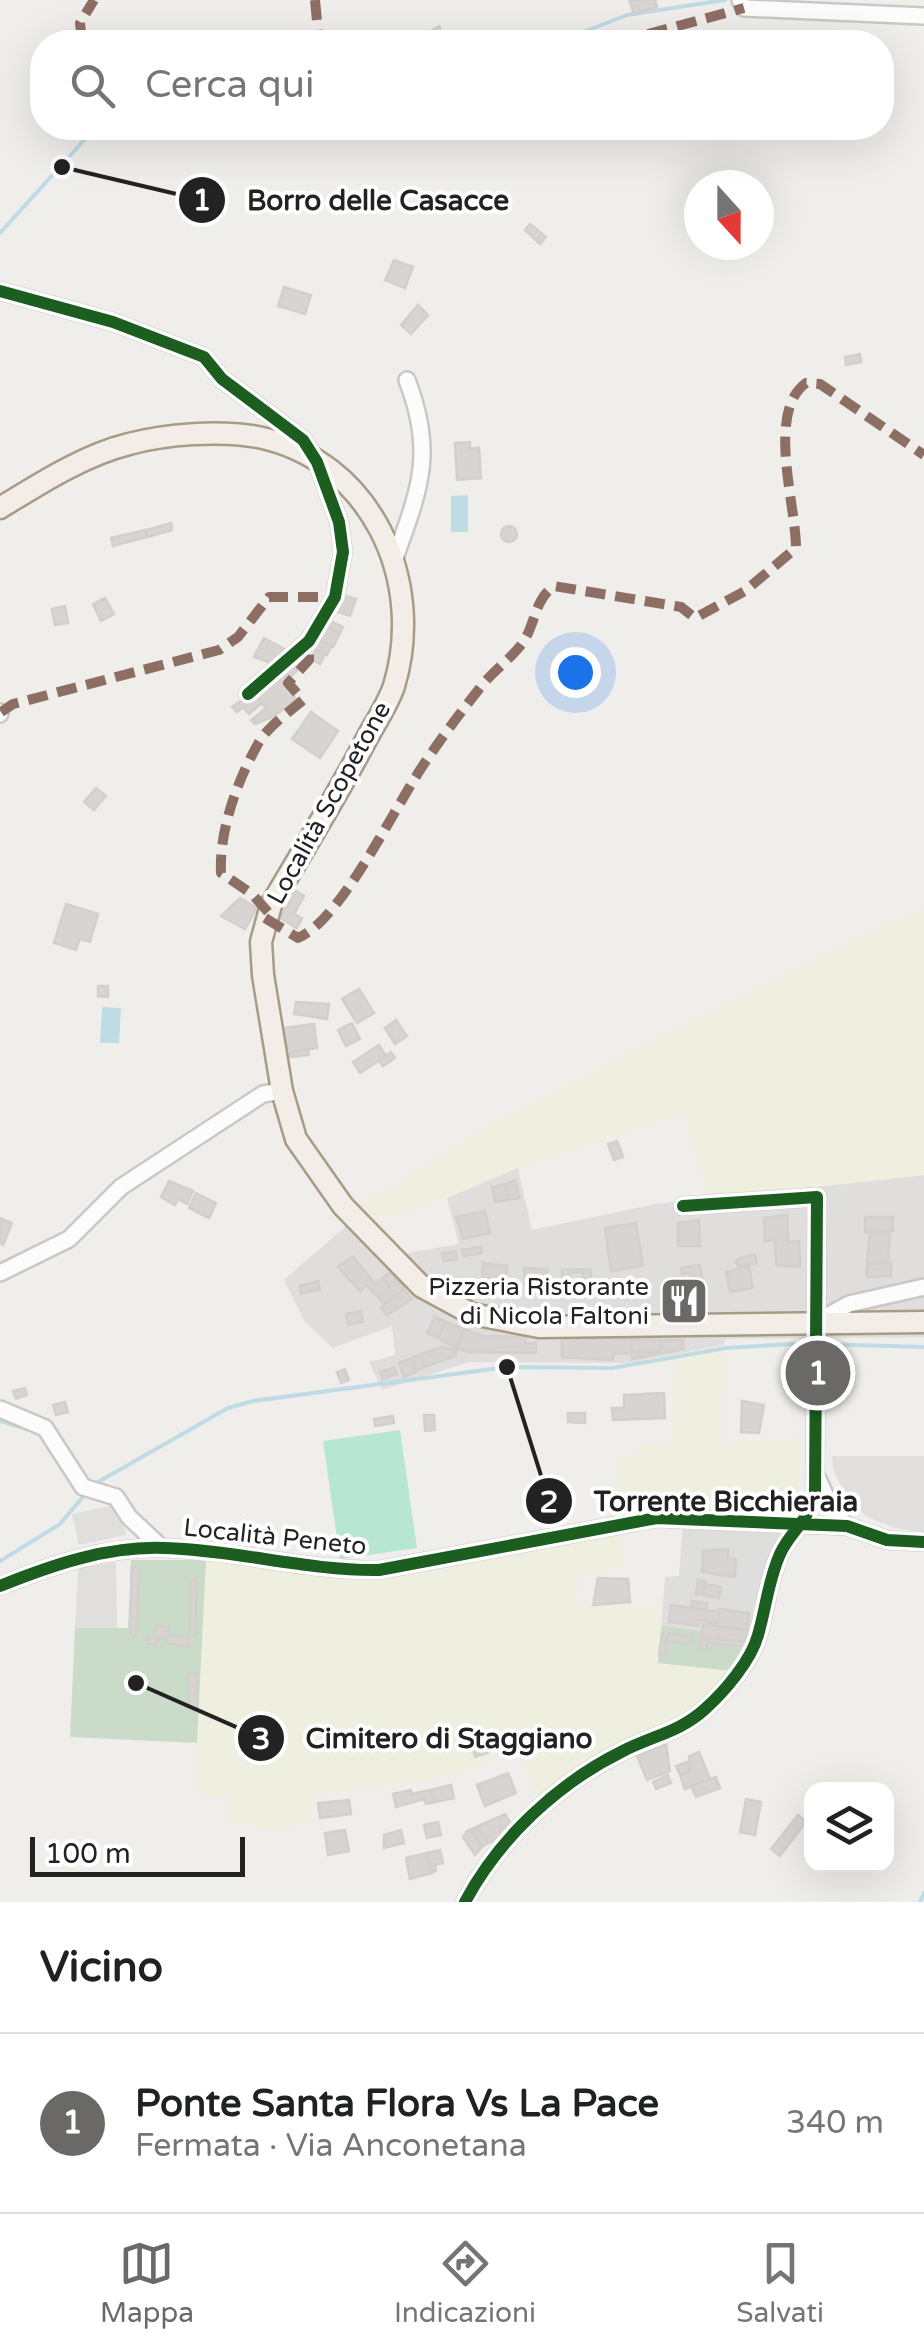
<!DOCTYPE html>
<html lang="it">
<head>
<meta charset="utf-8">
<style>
  :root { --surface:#fff; --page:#f6f6f6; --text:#202124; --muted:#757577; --line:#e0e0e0; --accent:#6a6968 }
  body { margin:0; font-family:"Varela Round",sans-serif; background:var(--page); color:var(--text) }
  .controls { position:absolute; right:30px; bottom:30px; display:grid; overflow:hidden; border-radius:20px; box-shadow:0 10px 40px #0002 }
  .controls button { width:90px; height:90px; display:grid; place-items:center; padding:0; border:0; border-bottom:2px solid var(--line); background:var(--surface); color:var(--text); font:50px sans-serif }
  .compass { position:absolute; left:684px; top:170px; width:90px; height:90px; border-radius:50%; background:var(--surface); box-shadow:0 10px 40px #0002; rotate:159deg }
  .scale { position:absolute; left:30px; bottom:25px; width:215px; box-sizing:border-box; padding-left:10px; border:5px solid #222; border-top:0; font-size:28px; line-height:35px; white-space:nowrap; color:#222; -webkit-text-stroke:8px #fff; paint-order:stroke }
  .you { position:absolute; left:575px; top:672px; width:35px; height:35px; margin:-25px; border:8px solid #fff; border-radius:50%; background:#1a73e8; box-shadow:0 0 0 15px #1a73e833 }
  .badge { display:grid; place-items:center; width:65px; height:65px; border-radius:50%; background:var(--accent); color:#fff; font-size:32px; font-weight:700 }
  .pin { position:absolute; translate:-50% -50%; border:5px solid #fff; box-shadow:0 2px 10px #0006 }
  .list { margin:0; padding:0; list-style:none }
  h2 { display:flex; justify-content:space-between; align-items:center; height:130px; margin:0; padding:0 40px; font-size:42px }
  h2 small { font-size:32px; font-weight:400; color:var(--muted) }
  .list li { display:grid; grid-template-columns:65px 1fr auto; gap:30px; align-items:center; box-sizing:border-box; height:180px; padding:0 40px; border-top:2px solid var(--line) }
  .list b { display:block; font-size:38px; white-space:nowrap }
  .list p { margin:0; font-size:32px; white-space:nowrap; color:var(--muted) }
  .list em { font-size:32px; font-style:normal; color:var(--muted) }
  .icon { flex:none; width:55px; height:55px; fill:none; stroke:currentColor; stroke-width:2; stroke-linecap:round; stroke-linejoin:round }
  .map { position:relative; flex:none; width:924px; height:1902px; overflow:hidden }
  .search { position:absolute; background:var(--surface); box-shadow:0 10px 40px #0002; left:30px; right:30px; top:30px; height:110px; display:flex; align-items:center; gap:25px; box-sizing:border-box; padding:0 35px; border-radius:40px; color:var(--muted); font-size:38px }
  .sheet { height:310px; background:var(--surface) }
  nav { display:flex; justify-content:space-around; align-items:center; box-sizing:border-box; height:140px; border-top:2px solid var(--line); background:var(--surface); font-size:28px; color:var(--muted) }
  nav a { display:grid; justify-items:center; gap:5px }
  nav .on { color:var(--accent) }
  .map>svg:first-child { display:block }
  .residential { fill:#dfdedc }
  .religious { fill:#dededc }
  .farmland { fill:#efefdf }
  .cemetery { fill:#cadbca }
  .pitch { fill:#b7e6d2 }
  .parking { fill:#e0dfde }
  .water { fill:#bfdbe3 }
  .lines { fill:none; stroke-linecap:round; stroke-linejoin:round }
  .stream { stroke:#bfdbe3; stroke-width:4 }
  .building { fill:#d7d4d2; stroke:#d3d0cc; stroke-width:2.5; fill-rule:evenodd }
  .minor-casing { stroke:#c9c8c7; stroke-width:20 }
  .major-casing { stroke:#a79c86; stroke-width:25 }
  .minor { stroke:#fdfcfc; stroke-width:15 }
  .major { stroke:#f3ede7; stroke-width:20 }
  .quiet { stroke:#8d6e63; stroke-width:10; stroke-dasharray:20 10; stroke-linecap:butt }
  .cycleway-casing { stroke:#fff; stroke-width:19 }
  .cycleway { stroke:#1b5e20; stroke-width:12 }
  .labels { text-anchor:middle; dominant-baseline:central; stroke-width:8; stroke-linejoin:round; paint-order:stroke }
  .street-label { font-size:25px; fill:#222; stroke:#fff }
  .poi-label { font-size:25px; fill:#222; stroke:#fff; text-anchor:end }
  .leader { fill:none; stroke:#222; stroke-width:4 }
  .callout-dot { fill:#222; stroke:#fff; stroke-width:4 }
  .mark-label { font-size:30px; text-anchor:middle; font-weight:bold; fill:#fff }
  .callout-label { font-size:28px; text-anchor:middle; font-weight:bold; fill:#222; stroke:#fff; stroke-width:8; stroke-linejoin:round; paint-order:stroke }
</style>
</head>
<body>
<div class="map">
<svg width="924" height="1902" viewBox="0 0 924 1902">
  <rect width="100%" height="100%" fill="#f0eeeb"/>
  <path class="residential" d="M518,1168L532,1230L656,1204L924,1175V1337L725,1339L724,1345L627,1363L469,1362L382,1390L369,1362L395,1355L392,1326L333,1348L305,1322L284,1280L346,1226L367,1220L402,1254L459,1244L447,1198Z"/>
  <path class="religious" d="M683,1524L781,1533L754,1607L749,1645L744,1649L658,1663L665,1577L679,1576Z"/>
  <path class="farmland" d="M924,910V1175L709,1199L684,1113L518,1168L407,1213L367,1220L360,1206L493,1123L872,930Z
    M723,1352L722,1443L801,1438L799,1509L783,1520L672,1510L624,1513L616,1488L620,1456H638V1445L672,1441L675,1359Z
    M619,1531L626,1567L578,1574L577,1607H663L658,1662L732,1671L702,1704L539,1804L521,1758L513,1753L450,1776L311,1796L313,1823L260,1829L251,1822L226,1824L231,1797H207L195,1785L206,1560L371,1580L407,1577Z"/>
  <path class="cemetery" d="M131,1560H206L197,1743L70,1737L75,1628H128Z
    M662,1626L700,1631L698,1651L708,1652L710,1644L744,1649L732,1671L658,1663Z"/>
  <path class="pitch" d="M400,1430L417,1548L340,1559L323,1441Z"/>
  <path class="parking" d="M832,1456H924V1532L895,1528L867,1517L848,1499L833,1470Z
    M119,1504L126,1535L79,1545L72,1514Z
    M116,1562L117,1628H75L78,1568Z"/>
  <path class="water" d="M468,495V532H451V496Z
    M102,1007L121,1008L119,1043H100Z"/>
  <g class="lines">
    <path class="stream" d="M558,42L627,15L725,0
      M266,128L298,133L304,128
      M0,233L95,128
      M819,1344L924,1347
      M0,1421L37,1432L45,1440
      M91,1486L228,1408L253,1401L507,1367L612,1368L726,1348L809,1343
      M0,1561L60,1524L86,1493
      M920,1902L924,1893"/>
  </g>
  <path class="building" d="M629,0H655L657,7L634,14Z
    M439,26L445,42H435L432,30Z
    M530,224L546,237L540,244L525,230Z
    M394,260L413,267L405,288L385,280Z
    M284,287L311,295L305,314L278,306Z
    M418,305L428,315L411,334L401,325Z
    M860,354L861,362L846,365L845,357Z
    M470,442V449L479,448L481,478L457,480L455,443Z
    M171,523L172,530L148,537L146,530Z
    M501 534a8 8 0 1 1 16 0a8 8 0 1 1-16 0Z
    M145,530L147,537L113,546L111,538Z
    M340,594L356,599L350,616L335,611Z
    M105,598L114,614L101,621L93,604Z
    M65,606L68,623L55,625L52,609Z
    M328,620L343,627L340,633L326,626Z
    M326,626L340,633L333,647L319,640Z
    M264,638L284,649L276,665L254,657Z
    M319,640L331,646L327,655L314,649Z
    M316,650L325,654L320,664L311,659Z
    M299,651L307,660L284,684L276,673Z
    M276,673L296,699L273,717L253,692Z
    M253,692L262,703L249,714L243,707L237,712L232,707Z
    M266,708L273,717L255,724L251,720Z
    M311,712L338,731L320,758L292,739Z
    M96,788L106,796L94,810L84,802Z
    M296,891L304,896L294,914L302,918L297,928L280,918Z
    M240,898L257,908L245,929L221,916Z
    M66,904L98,914L90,942L80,939L76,950L54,943Z
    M98,986H108V997L98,996Z
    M359,989L374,1013L357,1023L342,999Z
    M296,1002L329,1004L327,1019L294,1014Z
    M396,1020L407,1036L395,1044L385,1028Z
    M352,1023L360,1039L346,1046L338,1030Z
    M314,1024L317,1048L287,1053L283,1028Z
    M379,1045L386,1056L360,1073L353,1062Z
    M308,1049L309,1055L290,1057V1053Z
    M391,1052L395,1058L383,1066L379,1061Z
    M617,1141L623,1157L614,1160L608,1144Z
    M515,1180L520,1198L508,1200L505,1184Z
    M169,1181L193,1191L187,1204L178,1199L175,1205L161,1197Z
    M505,1184L508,1200L495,1202L492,1187Z
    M196,1193L216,1203L209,1218L189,1208Z
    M485,1211L490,1233L463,1239L456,1217Z
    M787,1215L788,1242L799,1241L800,1267L776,1265L775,1240L765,1241L764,1218Z
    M865,1217H893V1231L865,1232Z
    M0,1218L12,1223L3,1245L0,1243Z
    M699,1220L700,1246H678V1223Z
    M636,1223L643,1266L611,1271L605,1228Z
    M870,1232H890L888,1263L867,1264Z
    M481,1247L482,1253L463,1256L462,1250Z
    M456,1251L457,1259L444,1261L442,1253Z
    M755,1254L757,1263L738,1267L736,1260Z
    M353,1256L375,1284L383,1278L390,1287L379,1298L366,1285L360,1291L338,1267Z
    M891,1262V1276L867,1277V1264Z
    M483,1263L507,1266L505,1287L482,1280Z
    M700,1265L703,1282L692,1283L690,1273L682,1274L681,1268Z
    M749,1267L753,1288L730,1292L726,1272Z
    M524,1268L547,1269L545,1294L526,1293Z
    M591,1269V1295H562V1270ZM583,1272V1281L570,1282V1273Z
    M390,1272L404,1289L384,1305L379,1298L390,1287L383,1278Z
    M318,1281L320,1290L301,1293L300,1286Z
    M700,1282V1306L672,1307L671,1283Z
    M671,1283L672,1307L667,1308L666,1284Z
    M404,1289L412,1299L387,1315L381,1308Z
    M361,1311L363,1322L348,1325L346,1314Z
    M435,1317L446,1322L438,1338L427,1333Z
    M446,1322L464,1329L456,1348L438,1338Z
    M464,1329L483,1336L525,1337L526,1344L536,1343V1353L469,1352L456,1348Z
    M562,1338L631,1339L632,1353L613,1354V1360L562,1357Z
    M631,1339L660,1340L661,1351L632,1353Z
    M660,1340H683L684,1349L632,1359V1353L661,1351Z
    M442,1347L457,1350L455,1356L425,1367L421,1354Z
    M421,1354L425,1367L416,1371L412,1358Z
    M412,1358L416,1372L404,1377L399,1363Z
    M394,1367L397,1374L383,1379L380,1372Z
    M345,1369L349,1380L341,1383L337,1372Z
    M25,1388L27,1395L16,1399L13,1391Z
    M664,1393L665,1418L613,1420L612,1408H624V1395Z
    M742,1401L764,1405L759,1433L741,1432Z
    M65,1402L68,1412L56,1415L53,1405Z
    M568,1413H585V1423L568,1422Z
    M424,1415H434L435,1430L425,1431Z
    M393,1416L394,1423L375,1426L374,1419Z
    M728,1549V1559H736L735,1577L702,1572L703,1551Z
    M132,1568H139L136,1636L130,1635Z
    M598,1578L628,1579L630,1602L593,1605Z
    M191,1580H197L195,1636H190Z
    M698,1580L706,1581L703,1595L696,1594Z
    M705,1584L721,1587L719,1598L703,1595Z
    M692,1601L707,1603L706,1610L692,1608Z
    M671,1605L719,1612L718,1623L699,1620L698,1626L669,1622Z
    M719,1609L749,1613L747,1630L703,1624L718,1623Z
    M703,1624L720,1626L718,1639L701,1637Z
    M156,1626L168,1627V1636L189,1637V1646L168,1644L166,1637H158L157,1644H147L148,1636L156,1637Z
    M720,1626L747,1630L745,1642L718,1639Z
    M662,1634H667L665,1655H659Z
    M667,1634L691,1636L690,1644L666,1641Z
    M701,1637L745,1642L744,1647L708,1643L707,1651L699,1649Z
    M189,1673H197V1708H189Z
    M488,1744L490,1752L475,1757L473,1748Z
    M666,1744L670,1771L647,1780L637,1756Z
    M699,1752L710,1779L685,1789L680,1775L690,1773L689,1756Z
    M687,1762L690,1773L680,1775L676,1766Z
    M508,1773L516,1793L485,1806L477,1785Z
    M668,1775L671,1783L656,1789L653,1782Z
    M716,1777L720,1788L696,1797L691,1786Z
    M451,1785L454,1798L435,1802L431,1790Z
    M411,1790L412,1794L431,1790L435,1802L426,1804L424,1799L396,1807L393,1794Z
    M746,1799L761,1802L755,1835L740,1832Z
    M349,1800L351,1814L320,1818L318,1803Z
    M505,1814L511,1824L500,1830L503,1836L497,1839L488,1843L478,1828L472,1832L482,1847L475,1855L463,1837L467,1831Z
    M798,1815L806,1822L780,1856L771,1849Z
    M438,1822L441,1835L427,1838L424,1825Z
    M478,1828L488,1843L482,1847L472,1832Z
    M345,1830L349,1851L328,1855L325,1833Z
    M401,1830L404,1843L384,1848V1835Z
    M440,1850L443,1863L435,1865L436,1871L432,1872L427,1853Z
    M427,1853L432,1873L410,1879L406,1858Z"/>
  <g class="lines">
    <g class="minor-casing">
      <path id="minor" d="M740,0L744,8L924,16
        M0,291L113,322L204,357L222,379L303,440L317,462L339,522L343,552L335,597L309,641L248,694
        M395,558C420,488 435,453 407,380
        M0,712V714
        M0,1273L69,1239L121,1187L263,1094L282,1091
        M820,1320L849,1304L924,1287
        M0,1409L45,1428L83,1487L116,1497L129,1517L162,1548
        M818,1479L833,1512L847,1526
        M0,1586C52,1565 107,1546 164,1548C237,1550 307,1571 379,1570L657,1518L847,1526L887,1540L924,1542
        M465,1902C499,1838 558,1783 623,1751C652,1736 680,1732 705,1709C724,1692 751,1661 758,1635C766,1608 768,1581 780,1554C790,1532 806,1524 815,1496L817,1197L683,1206"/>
    </g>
    <g class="major-casing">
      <path id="major" d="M0,508C39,484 84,455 129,444C166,434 220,430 258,437C371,460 426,580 394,686C388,704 375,723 366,740C337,796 303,850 271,905L261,942L263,975L282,1091L296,1139L343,1206L422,1287L472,1314L539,1327L924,1322"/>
    </g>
    <use href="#minor" class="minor"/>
    <use href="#major" class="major"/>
    <path class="quiet" d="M315,0L319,42
      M82,42L80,23L94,0
      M619,42L744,8
      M1,712L13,704L219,650L238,637L269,597H335
      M268,912L252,894L221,873C219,831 237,781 258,744C267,727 288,713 303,700L288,683L309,660V643
      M265,918L298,938C343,919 396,803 428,758C445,733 464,708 483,684C495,670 510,659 521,645C536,626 533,601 554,586L681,607L695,618L745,591L796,548C796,504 766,412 806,383L820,384L924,455"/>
    <g class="cycleway-casing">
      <path id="cycleway" d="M0,291L113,322L204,357L222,379L303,440L317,462L339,522L343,552L335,597L309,641L248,694
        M0,1586C52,1565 107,1546 164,1548C237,1550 307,1571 379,1570L657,1518L847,1526L887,1540L924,1542
        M465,1902C499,1838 558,1783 623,1751C652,1736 680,1732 705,1709C724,1692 751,1661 758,1635C766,1608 768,1581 780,1554C790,1532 806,1524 815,1496L817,1197L683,1206"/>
    </g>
    <use href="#cycleway" class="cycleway"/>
  </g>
  <defs>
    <g id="restaurant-square" transform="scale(2.5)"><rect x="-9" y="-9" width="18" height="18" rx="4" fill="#6a6968" stroke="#fff"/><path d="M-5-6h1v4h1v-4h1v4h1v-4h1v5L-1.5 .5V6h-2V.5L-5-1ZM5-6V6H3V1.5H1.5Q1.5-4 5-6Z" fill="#fff"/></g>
  </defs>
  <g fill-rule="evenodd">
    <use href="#restaurant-square" x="684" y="1301"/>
  </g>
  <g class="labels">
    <g class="street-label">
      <text transform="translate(329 803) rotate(-61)">Località Scopetone</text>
      <text transform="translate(275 1537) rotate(6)">Località Peneto</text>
    </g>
    <g class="poi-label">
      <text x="649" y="1287">Pizzeria Ristorante<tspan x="649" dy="29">di Nicola Faltoni</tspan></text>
    </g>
  </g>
  <path class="leader" d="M62 167L202 200M507 1367L549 1501M136 1683L261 1738"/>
  <g class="callout-dot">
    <circle cx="62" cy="167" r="10"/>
    <circle cx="507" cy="1367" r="10"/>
    <circle cx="136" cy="1683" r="10"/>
    <circle cx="202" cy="200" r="25"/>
    <circle cx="549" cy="1501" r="25"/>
    <circle cx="261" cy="1738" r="25"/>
  </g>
  <g class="mark-label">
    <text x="202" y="210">1</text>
    <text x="549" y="1512">2</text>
    <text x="261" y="1749">3</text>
  </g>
  <g class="callout-label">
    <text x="378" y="210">Borro delle Casacce</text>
    <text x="726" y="1511">Torrente Bicchieraia</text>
    <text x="449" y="1748">Cimitero di Staggiano</text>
  </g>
</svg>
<div class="controls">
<button><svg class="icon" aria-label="layers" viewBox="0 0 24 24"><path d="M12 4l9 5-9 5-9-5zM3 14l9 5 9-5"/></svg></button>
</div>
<svg class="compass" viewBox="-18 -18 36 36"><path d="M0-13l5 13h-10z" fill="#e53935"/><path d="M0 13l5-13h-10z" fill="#757577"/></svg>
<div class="scale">100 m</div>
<div class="you"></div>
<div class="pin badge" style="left:818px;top:1373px">1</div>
<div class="search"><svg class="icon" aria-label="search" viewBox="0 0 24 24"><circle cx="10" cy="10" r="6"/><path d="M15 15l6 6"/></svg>Cerca qui</div>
</div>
<section class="sheet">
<h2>Vicino<small></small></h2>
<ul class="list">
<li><span class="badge">1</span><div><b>Ponte Santa Flora Vs La Pace</b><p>Fermata · Via Anconetana</p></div><em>340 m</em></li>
</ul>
</section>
<nav>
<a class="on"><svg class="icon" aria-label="map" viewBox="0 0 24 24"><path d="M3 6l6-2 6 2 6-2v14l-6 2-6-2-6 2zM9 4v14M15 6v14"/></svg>Mappa</a>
<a><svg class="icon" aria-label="directions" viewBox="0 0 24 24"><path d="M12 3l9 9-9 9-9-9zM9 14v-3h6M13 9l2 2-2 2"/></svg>Indicazioni</a>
<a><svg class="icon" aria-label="saved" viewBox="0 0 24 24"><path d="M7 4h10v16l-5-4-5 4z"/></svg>Salvati</a>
</nav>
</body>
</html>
